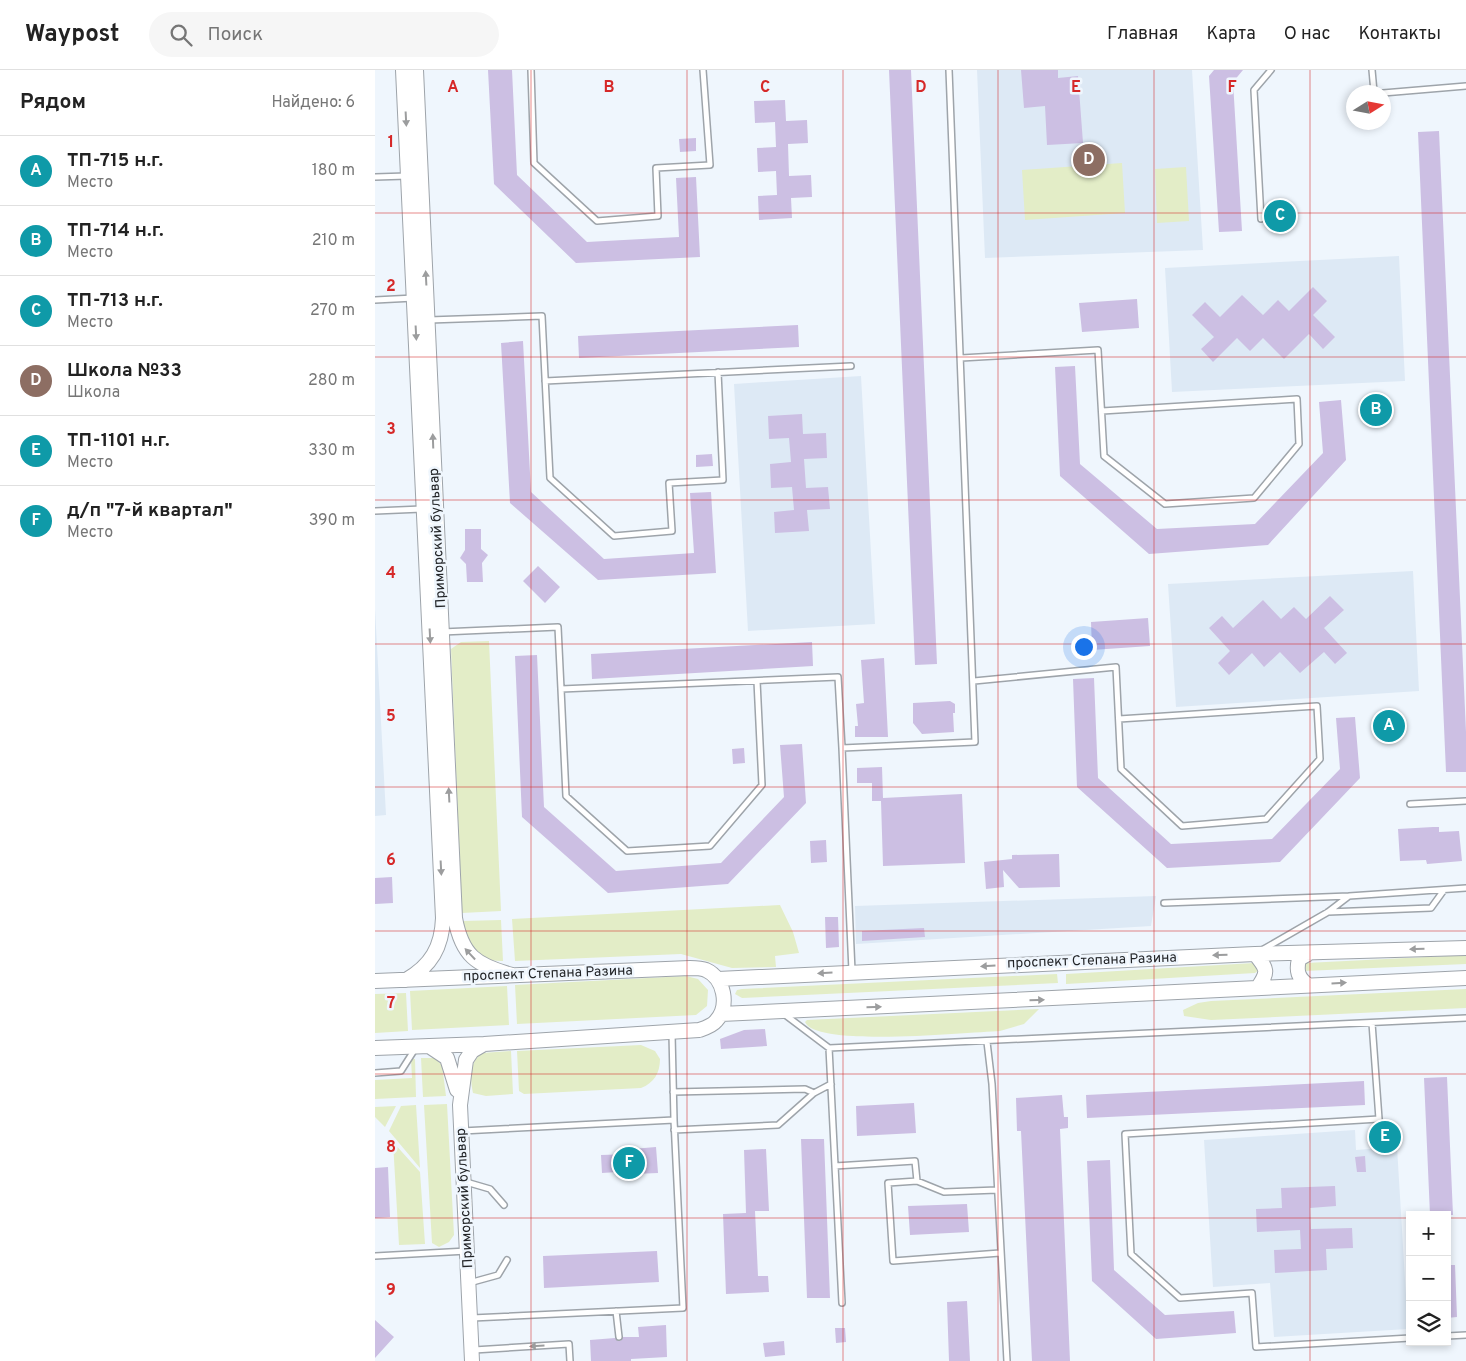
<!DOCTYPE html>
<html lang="ru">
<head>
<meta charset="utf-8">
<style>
  :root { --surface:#fff; --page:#f6f6f6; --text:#222; --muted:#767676; --line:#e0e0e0; --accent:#db2777 }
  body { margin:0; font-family:Overpass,sans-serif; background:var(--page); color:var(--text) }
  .controls { position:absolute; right:15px; bottom:15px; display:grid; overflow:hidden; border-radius:0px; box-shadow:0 2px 8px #0003 }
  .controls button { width:45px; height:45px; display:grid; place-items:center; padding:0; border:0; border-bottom:1px solid var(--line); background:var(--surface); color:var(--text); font:25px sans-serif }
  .compass { position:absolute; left:971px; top:15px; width:45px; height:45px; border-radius:50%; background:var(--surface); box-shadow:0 2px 8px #0003; rotate:79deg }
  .you { position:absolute; left:708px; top:576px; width:18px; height:18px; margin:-12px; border:4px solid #fff; border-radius:50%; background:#1a73e8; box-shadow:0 0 0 8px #1a73e833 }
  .badge { display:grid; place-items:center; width:32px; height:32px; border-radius:50%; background:var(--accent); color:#fff; font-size:16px; font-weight:700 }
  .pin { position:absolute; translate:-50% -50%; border:2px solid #fff; box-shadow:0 1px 5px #0006 }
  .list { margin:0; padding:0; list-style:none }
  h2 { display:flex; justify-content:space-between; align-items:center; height:65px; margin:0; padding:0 20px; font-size:21px }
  h2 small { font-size:16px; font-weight:400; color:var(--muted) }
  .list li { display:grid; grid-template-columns:32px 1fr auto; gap:15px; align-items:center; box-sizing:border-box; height:70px; padding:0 20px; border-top:1px solid var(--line) }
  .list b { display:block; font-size:19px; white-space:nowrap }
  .list p { margin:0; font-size:16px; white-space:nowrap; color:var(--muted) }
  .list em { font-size:16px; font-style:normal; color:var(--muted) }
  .icon { flex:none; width:28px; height:28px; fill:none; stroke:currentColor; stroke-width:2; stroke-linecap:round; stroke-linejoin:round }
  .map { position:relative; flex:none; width:1091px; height:1291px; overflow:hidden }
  header { display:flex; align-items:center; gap:30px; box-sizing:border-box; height:70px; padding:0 25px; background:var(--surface); border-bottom:1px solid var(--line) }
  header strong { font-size:24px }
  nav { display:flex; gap:28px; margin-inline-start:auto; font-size:18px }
  .search { width:350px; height:45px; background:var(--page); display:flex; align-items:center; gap:12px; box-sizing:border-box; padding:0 18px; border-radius:28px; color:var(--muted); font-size:19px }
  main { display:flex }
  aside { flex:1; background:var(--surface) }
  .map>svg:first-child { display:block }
  .built { fill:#dde9f5 }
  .green { fill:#e3edc7 }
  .building { fill:#ccbfe3 }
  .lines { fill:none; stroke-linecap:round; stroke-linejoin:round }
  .service-casing { stroke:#9ea4aa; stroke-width:8 }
  .secondary-casing { stroke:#9ea4aa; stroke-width:16 }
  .service { stroke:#fff; stroke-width:5 }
  .secondary { stroke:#fff; stroke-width:14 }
  .oneway { fill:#9c9d9e }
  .grid { fill:none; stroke:#d62828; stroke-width:1; stroke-opacity:0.55 }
  .labels { text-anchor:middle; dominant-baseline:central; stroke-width:5; stroke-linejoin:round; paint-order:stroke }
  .street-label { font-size:14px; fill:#232528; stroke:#eff6fd }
  .grid-label { font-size:16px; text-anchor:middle; font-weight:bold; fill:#d62828; stroke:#eff6fd; stroke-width:5; stroke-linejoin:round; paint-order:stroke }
</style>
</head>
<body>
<header>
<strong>Waypost</strong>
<div class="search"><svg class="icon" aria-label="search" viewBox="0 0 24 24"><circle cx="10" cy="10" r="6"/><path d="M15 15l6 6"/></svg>Поиск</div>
<nav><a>Главная</a><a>Карта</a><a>О нас</a><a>Контакты</a></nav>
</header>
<main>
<aside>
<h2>Рядом<small>Найдено: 6</small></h2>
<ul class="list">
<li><span class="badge" style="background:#0f9aa8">A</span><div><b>ТП-715 н.г.</b><p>Место</p></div><em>180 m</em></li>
<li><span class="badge" style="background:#0f9aa8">B</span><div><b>ТП-714 н.г.</b><p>Место</p></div><em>210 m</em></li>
<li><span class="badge" style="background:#0f9aa8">C</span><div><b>ТП-713 н.г.</b><p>Место</p></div><em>270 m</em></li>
<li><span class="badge" style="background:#8d6e63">D</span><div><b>Школа №33</b><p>Школа</p></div><em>280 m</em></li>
<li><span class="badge" style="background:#0f9aa8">E</span><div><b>ТП-1101 н.г.</b><p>Место</p></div><em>330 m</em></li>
<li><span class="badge" style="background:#0f9aa8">F</span><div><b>д/п &quot;7-й квартал&quot;</b><p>Место</p></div><em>390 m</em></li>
</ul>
</aside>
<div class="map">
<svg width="1091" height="1291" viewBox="0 0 1091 1291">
  <rect width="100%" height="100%" fill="#eff6fd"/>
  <path class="built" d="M602,0H817L828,180L610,188Z
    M1024,186L1030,311L797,322L790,198Z
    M486,306L500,554L373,561L359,314Z
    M1038,501L1044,621L801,637L793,514Z
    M0,539L11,745L0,746Z
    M781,826L776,856L481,874L480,836Z
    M980,1060L981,1080L1022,1077L1033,1259L899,1267L895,1213L838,1217L829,1070Z"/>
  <path class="green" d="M747,93L750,143L650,150L647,100Z
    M811,97L814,151L782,153L780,99Z
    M114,571L126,841L87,843L76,579L86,572Z
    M405,835L418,862L424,883L400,886L401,897L357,898L306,884L140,891L137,849Z
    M126,850L128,891C102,892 93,874 88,851Z
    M1091,885V894L929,901L928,894L931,893Z
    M879,893L885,899L880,903L691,914V904Z
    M682,904L683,913L367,928L360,924L362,920L367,919Z
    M311,906L323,909L333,920L332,936L321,945L142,954L140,915Z
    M132,916L134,955L37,960L35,921Z
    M1091,919V938L836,950L809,946L808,940L823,933L836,931Z
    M31,923L33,961L0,963V924Z
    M664,939L649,954L625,961C595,962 441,978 430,952L432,950Z
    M266,975L280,981L285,989C285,1003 279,1013 266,1018L149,1024L144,1021L142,981Z
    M136,981L138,1024L111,1026L98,1023C95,1009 94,992 107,983Z
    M46,988H59L67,995L71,1026L48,1027Z
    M36,989H40L41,1027L0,1029V1010L37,1008Z
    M72,1034L79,1165L74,1172L64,1177L57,1173L49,1035Z
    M41,1035L45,1098L14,1061L26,1036Z
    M21,1036L10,1057L0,1047V1037Z
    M18,1072L45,1102L50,1174L24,1175Z"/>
  <path class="building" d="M113,0H137L142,105L212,172L304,167L301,108L321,107L325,187L201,193L119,114Z
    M514,0H536L562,594L540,595Z
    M646,0H683V8L703,6L708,73L672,75L670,36L649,38Z
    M839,0H868L858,12L867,161L844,162L834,6Z
    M410,30L411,51L432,50L433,73L413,74L414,106L436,105L437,127L416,128L417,148L384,150L383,126L402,125L401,101L383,102L382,78L401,77L400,52L380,53L379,31Z
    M1064,61L1091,662V702H1071L1043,62Z
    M321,68V81L305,82L304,69Z
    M912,137V154L899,155L898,138Z
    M938,217L952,231L938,245L960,267L948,279L934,264L909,289L888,268L875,281L862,268L838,292L826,279L839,267L817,245L830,232L845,247L867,225L888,245L903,230L914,241Z
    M762,229L764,258L707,262L704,233Z
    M423,255L424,277L204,288L203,266Z
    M148,271L156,422L229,489L319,483L315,423L336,422L341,503L223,510L135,433L126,273Z
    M700,296L705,394L782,459L880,454L948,383L944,332L966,330L971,390L893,475L774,484L685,406L680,297Z
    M995,332H1006L1007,348L996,349Z
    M427,344L428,364L451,363L452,388L429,389L431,418L453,417L455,439L432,440L434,461L400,463L399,442L419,440L417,417L396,418L395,394L416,392L414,368L394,369L393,346Z
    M337,384L338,396L321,397V385Z
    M90,459H106V479L113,485L107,493L108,512H92L91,494L85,488L90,480Z
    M163,496L185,517L170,533L148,511Z
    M955,526L969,540L949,558L972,583L960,594L949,582L925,603L905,582L889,597L877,583L854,605L843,593L855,581L834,558L847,546L858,558L888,530L906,549L919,537L931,549Z
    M773,548L775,576L717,580L716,552Z
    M437,572L438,596L217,609L216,584Z
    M162,585L169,737L241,801L346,793L409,727L405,675L427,674L431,733L353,814L233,823L147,747L140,586Z
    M509,588L513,667H480V656H483L481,634L489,633L486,590Z
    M719,608L723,708L796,774L897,769L965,699L961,648L980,647L985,708L905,792L792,798L702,717L698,609Z
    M575,631L580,634V643H578L579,662L547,664L538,653V633Z
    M1019,647L1020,665H1009L1008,648Z
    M369,678L370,693L358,694L357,679Z
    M507,697L508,728L587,724L590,793L508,796L506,731H497V713H482V698Z
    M1058,757H1064V762L1084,761L1087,791L1052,794L1051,790L1025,791L1023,759Z
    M451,770L452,792L436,793L435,771Z
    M684,784L685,817L644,818L628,800L629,817L611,819L609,792L637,789V785Z
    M17,807L18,833L0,834V808Z
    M450,847H463L464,877L451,878Z
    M549,858L550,867L487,871V861Z
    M390,959L392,976L346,979L345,969L369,960Z
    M1072,1007L1078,1145H1055L1049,1008Z
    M989,1011L990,1035L712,1048L711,1025Z
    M687,1025L689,1047H693V1058L685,1059L695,1291H657L646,1061H642L641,1028Z
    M539,1033L541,1063L482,1066L481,1036Z
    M1015,1059L1016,1073L1006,1074L1005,1060Z
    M426,1069H449L455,1228H432Z
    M281,1077L283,1103L259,1104V1101L227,1103L226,1085L257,1084V1079Z
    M391,1079L394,1141H380L383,1206H393L394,1222L351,1224L348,1144L371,1143L369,1080Z
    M990,1086L991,1102H982L980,1087Z
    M735,1090L739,1200L790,1245L859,1241L861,1263L781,1269L717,1211L712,1091Z
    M13,1097L15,1147L0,1148V1098Z
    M960,1116L961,1136L935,1138L936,1159L977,1158L978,1178L951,1179L952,1200L900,1203L899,1180L926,1179L925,1160L882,1162L881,1139L907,1138L906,1118Z
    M592,1134L594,1162L535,1165L533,1136Z
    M282,1181L284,1212L169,1218L168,1186Z
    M1072,1195H1080L1082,1247L1072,1248Z
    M592,1231L595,1291H574L572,1232Z
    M0,1250L19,1267L0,1288Z
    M291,1255L292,1287L256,1289V1291H216L215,1270L240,1268L245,1271L248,1267H264L263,1257Z
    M460,1258H470L471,1272L461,1273Z
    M409,1271L410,1285L390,1287L388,1273Z"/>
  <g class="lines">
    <g class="service-casing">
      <path id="service" d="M156,0L159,93L222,151L283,146L281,98L335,95L328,0
        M997,0L999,22
        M1008,23L1091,16
        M0,107L32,106
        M886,149L879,20L896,0
        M0,230L39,228
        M54,250L167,246L175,408L239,466L297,461L294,413L348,410L343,302
        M586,288L723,280L729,386L790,434L879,428L924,374L922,329L727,341
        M170,311L476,296
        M0,441L47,439
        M67,562L183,557L186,619L463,607L467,678
        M599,611L741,597L746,699L807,756L891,749L945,689L942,636L744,649
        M186,619L191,726L252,781L335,776L387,715L382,611
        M1035,734L1091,731
        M789,833L974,826
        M953,842L1056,838L1069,820
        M887,880L953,842L974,826L1091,818
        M477,901L467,678L600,672L574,0
        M409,944L454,978L1091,948
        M997,953L1004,1049L750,1064L756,1184L805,1228L877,1223L881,1277L1035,1268
        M612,972L617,1014L632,1291
        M454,978L467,1233
        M0,1003L26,1001L40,979
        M298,1022L430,1019L439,1023
        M299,1060L403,1055L439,1023L456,1014
        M87,1061L299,1050L297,964
        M460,1096L540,1091L542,1111L569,1122L622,1120
        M542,1111L513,1113L518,1191L625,1183
        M91,1112L115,1119L129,1135
        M0,1186L92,1181
        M94,1213L123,1205L132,1190
        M241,1241L244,1267
        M97,1248L308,1238L299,1050
        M1072,1266L1091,1265
        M99,1280L194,1274L195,1291"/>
    </g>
    <g class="secondary-casing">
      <path id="secondary" d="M28,0L68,848C67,877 56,896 31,910
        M41,0L80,848C87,886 101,895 137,905
        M880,884C892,899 894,901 883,917
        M933,884L924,889C921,901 923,908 933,915
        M343,909L880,884L1091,878
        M0,911L315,898C320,898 326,898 331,900C349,908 355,936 341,951C337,956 330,958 324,960L109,974L0,978
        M346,944L1091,908
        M54,976L72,988L82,1020
        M97,1291L85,1035L91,990L97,981L109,974"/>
    </g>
    <use href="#service" class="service"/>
    <use href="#secondary" class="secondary"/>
  </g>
  <defs><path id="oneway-solid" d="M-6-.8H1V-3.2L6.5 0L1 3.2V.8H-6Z" transform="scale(1.25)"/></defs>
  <g class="oneway">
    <use href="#oneway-solid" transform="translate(31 49) rotate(87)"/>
    <use href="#oneway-solid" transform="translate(51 208) rotate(-93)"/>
    <use href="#oneway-solid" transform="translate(41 263) rotate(87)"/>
    <use href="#oneway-solid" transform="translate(58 371) rotate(-92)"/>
    <use href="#oneway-solid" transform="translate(55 566) rotate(87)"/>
    <use href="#oneway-solid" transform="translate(74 725) rotate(-93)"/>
    <use href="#oneway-solid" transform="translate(66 798) rotate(87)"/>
    <use href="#oneway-solid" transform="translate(1042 879) rotate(178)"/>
    <use href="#oneway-solid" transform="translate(95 884) rotate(-133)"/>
    <use href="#oneway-solid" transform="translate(845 885) rotate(178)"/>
    <use href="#oneway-solid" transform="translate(613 896) rotate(177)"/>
    <use href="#oneway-solid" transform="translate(450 903) rotate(177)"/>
    <use href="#oneway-solid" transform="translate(964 913) rotate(-3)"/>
    <use href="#oneway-solid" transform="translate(662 930) rotate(-2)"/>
    <use href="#oneway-solid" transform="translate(499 937) rotate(-2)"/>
    <use href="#oneway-solid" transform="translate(162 1276) rotate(177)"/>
  </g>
  <path class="grid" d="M156,0V1291M312,0V1291M468,0V1291M623,0V1291M779,0V1291M935,0V1291M0,143H1091M0,287H1091M0,430H1091M0,574H1091M0,717H1091M0,861H1091M0,1004H1091M0,1148H1035M1072,1148H1091"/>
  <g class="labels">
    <g class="street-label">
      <text transform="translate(63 468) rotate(-93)">Приморский бульвар</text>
      <text transform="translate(717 891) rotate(-2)">проспект Степана Разина</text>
      <text transform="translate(173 904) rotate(-2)">проспект Степана Разина</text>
      <text transform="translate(90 1128) rotate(-93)">Приморский бульвар</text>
    </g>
  </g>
  <g class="grid-label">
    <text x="78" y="22">A</text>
    <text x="234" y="22">B</text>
    <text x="390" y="22">C</text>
    <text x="546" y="22">D</text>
    <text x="701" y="22">E</text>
    <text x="857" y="22">F</text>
    <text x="16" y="77">1</text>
    <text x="16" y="221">2</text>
    <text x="16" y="364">3</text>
    <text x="16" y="508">4</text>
    <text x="16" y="651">5</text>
    <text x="16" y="795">6</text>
    <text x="16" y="938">7</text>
    <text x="16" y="1082">8</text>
    <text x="16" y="1225">9</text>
  </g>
</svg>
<div class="controls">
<button>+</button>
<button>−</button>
<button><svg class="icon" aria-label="layers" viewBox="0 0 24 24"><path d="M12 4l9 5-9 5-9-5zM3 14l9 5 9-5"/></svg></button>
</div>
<svg class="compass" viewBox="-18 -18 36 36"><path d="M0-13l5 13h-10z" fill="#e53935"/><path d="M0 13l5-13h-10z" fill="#767676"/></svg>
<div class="you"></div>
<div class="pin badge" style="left:1014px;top:656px;background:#0f9aa8">A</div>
<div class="pin badge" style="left:1001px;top:340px;background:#0f9aa8">B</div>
<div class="pin badge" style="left:905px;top:146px;background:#0f9aa8">C</div>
<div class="pin badge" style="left:714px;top:90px;background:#8d6e63">D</div>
<div class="pin badge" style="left:1010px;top:1067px;background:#0f9aa8">E</div>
<div class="pin badge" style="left:254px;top:1093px;background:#0f9aa8">F</div>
</div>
</main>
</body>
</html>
